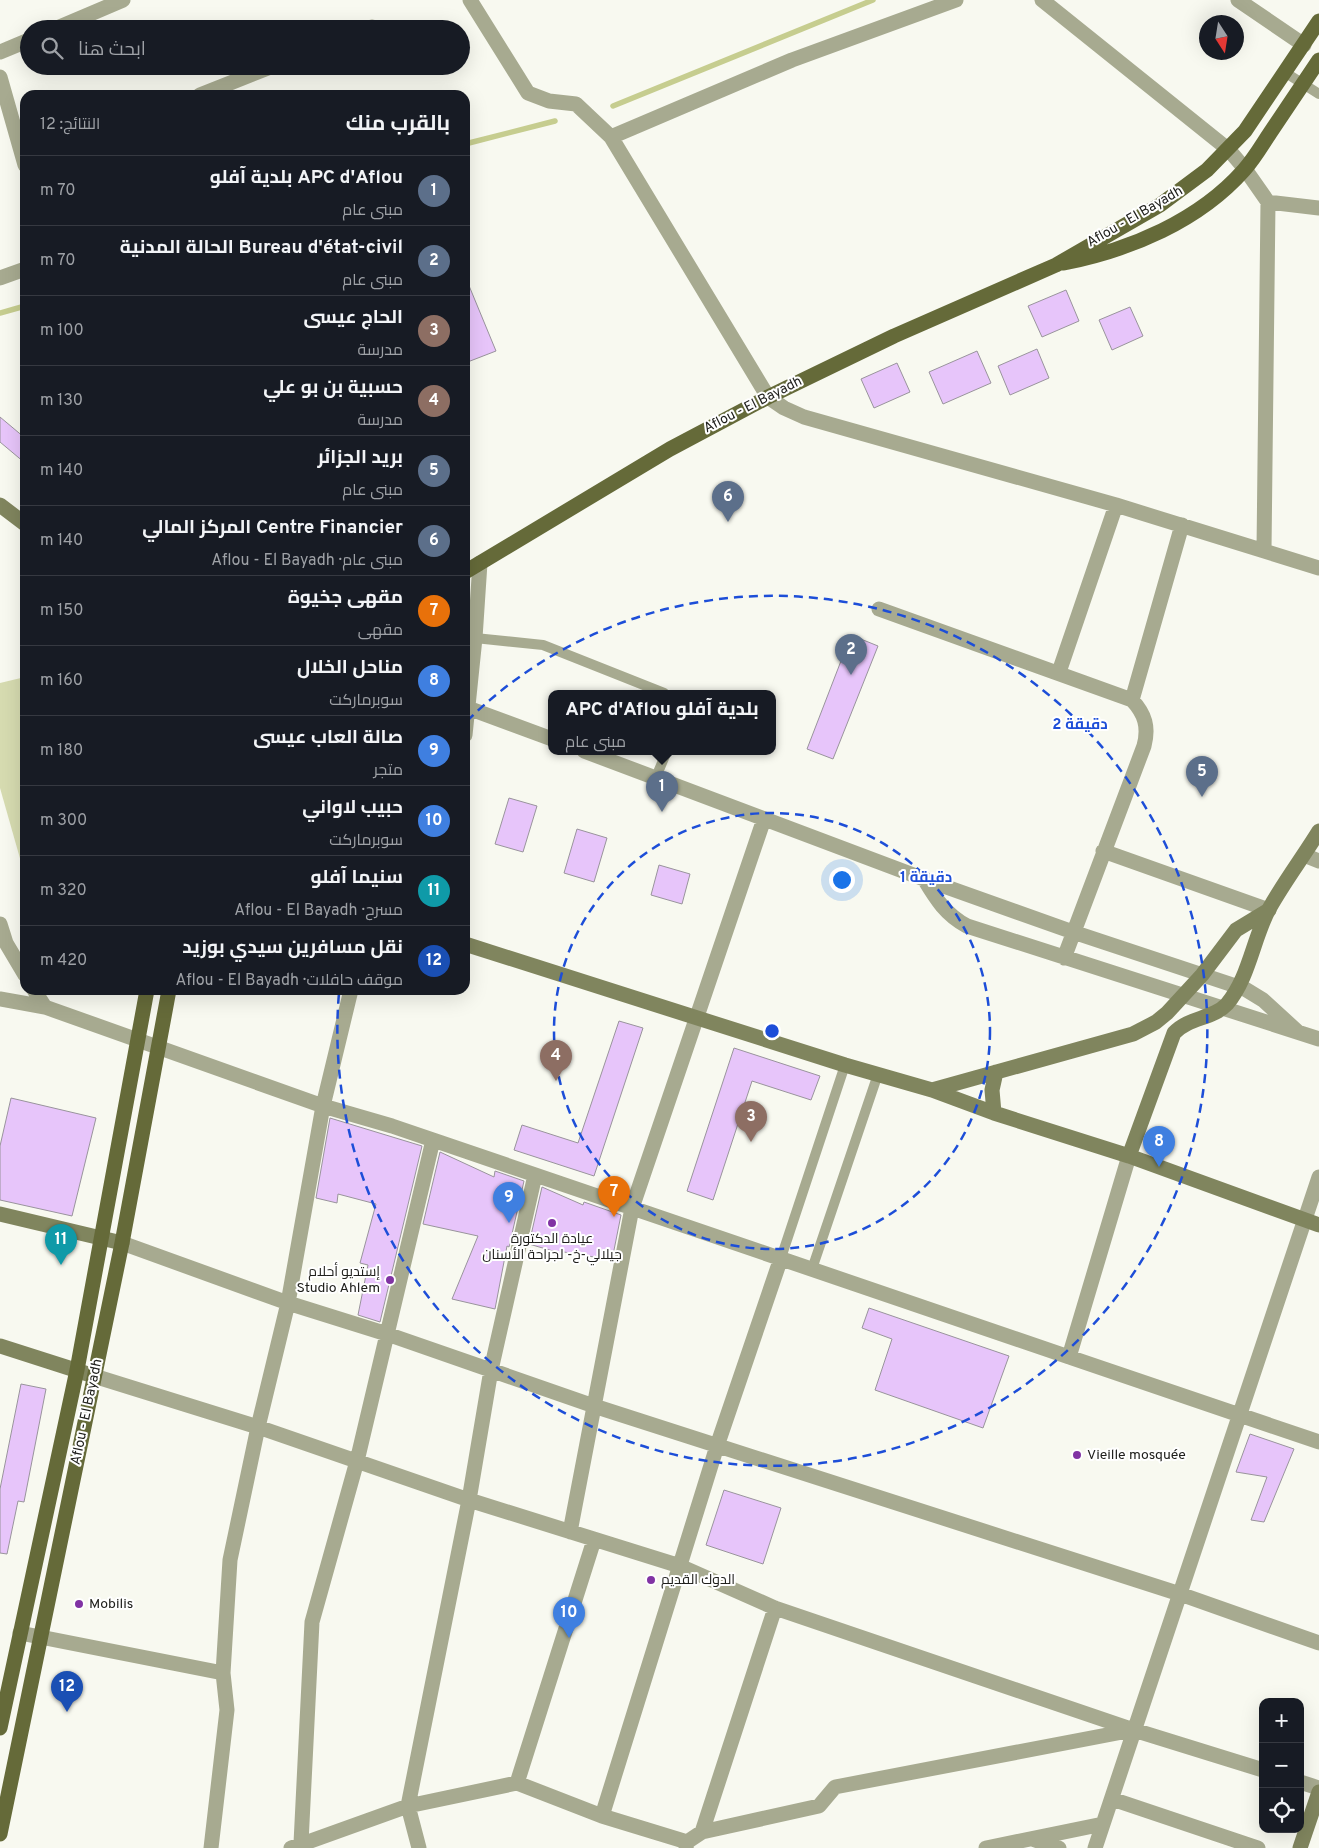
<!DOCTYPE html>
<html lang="ar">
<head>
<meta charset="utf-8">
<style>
  :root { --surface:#171b24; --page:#242831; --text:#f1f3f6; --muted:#9ea1a6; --line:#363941; --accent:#bf9dd1 }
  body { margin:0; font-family:Overpass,Cairo,sans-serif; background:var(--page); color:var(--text); direction:rtl }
  .controls { position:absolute; right:15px; bottom:15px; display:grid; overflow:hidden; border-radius:10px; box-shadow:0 5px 20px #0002 }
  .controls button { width:45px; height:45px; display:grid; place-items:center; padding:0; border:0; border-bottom:1px solid var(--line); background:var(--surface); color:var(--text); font:25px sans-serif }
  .compass { position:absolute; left:1199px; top:15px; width:45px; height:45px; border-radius:50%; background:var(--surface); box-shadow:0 5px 20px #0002; rotate:168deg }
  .you { position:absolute; left:841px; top:879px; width:18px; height:18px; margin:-12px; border:4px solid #fff; border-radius:50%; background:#1a73e8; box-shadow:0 0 0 8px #1a73e833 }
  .badge { display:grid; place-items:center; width:32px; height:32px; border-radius:50%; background:var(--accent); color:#fff; font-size:16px; font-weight:700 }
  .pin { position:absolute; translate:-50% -41px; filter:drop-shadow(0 1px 2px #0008) }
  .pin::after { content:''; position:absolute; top:26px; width:18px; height:15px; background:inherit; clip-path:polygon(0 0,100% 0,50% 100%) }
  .popup { position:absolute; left:548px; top:690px; width:228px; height:65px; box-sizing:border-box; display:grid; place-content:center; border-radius:10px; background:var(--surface); filter:drop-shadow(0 1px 4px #0005); font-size:16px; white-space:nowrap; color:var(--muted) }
  .popup b { font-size:19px; color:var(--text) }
  .popup::after { content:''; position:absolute; left:50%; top:100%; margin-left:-10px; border:10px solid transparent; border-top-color:var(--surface) }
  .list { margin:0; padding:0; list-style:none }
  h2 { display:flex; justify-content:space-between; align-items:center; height:65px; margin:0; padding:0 20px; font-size:21px }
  h2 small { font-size:16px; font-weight:400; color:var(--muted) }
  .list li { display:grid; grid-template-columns:32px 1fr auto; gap:15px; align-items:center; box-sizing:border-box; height:70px; padding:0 20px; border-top:1px solid var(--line) }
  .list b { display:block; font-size:19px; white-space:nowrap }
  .list p { margin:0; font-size:16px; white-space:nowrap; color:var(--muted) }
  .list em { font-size:16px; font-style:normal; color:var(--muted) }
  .icon { flex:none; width:28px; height:28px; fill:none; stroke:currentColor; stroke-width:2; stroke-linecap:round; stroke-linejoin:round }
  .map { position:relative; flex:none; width:1319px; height:1848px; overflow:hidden; direction:ltr }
  .search { position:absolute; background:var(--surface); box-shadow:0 5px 20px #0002; left:20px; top:20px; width:450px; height:55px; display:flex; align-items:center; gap:12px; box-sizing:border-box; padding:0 18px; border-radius:28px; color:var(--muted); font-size:19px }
  .panel { position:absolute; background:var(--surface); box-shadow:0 5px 20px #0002; left:20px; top:90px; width:450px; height:905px; border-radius:15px; direction:rtl }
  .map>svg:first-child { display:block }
  .green { fill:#d6dbb0 }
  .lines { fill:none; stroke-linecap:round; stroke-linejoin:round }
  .stream { stroke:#c6cd8f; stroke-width:5.5 }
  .building { fill:#e7c5fa; stroke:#99949c }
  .lane { stroke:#a7aa90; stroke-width:10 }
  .street { stroke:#a7aa90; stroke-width:15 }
  .secondary { stroke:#80855e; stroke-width:15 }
  .primary { stroke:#656a39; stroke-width:15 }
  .ring { fill:none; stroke:#1d4ed8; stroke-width:2.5; stroke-dasharray:9 6 }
  .poi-dot { fill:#8133a4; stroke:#fff; stroke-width:2 }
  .labels { text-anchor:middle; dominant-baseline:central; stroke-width:4; stroke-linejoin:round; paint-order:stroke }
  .street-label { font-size:14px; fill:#20201d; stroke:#fff }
  .poi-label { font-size:14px; fill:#20201d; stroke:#fff; text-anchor:start }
  .centre { fill:#1d4ed8; stroke:#fff; stroke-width:2.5 }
  .ring-label { font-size:15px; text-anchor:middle; font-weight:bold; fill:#1d4ed8; stroke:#fff; stroke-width:4; stroke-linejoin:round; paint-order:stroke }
</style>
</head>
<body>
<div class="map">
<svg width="1319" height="1848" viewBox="0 0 1319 1848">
  <rect width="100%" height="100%" fill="#f8f9f0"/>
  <path class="green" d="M25,677V876L0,788V683Z"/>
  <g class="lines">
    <path class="stream" d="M613,106L873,0
      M465,144L555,121
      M0,313L25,306"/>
  </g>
  <path class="building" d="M465,276L496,351L465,363Z
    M1066,290L1079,321L1042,337L1028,306Z
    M1130,307L1143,336L1112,350L1099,320Z
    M1037,349L1049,378L1010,395L998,366Z
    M977,351L991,383L943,404L929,372Z
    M897,363L910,392L874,408L861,379Z
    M0,417L25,438V463L0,442Z
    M851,635L878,646L833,759L807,749Z
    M509,798L537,806L523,852L495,844Z
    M577,829L607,838L594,882L564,873Z
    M659,865L690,874L682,904L651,895Z
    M619,1021L643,1028L594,1176L514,1150L522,1125L578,1143Z
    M734,1048L820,1076L811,1100L752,1081L713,1200L687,1191Z
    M11,1098L96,1118L72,1216L0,1200V1146Z
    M330,1118L422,1146L380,1322L358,1315L368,1265L360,1263L376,1204L338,1194L337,1203L316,1198Z
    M440,1152L494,1177L495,1171L524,1181L509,1247L507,1246L495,1309L452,1299L478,1236L423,1224Z
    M542,1187L583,1205L584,1202L621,1215L612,1260L564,1252L563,1254L529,1244Z
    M869,1308L1009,1356L983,1428L875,1390L892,1339L862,1328Z
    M21,1384L46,1389L24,1502L18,1501L7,1554L0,1553V1489Z
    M1250,1434L1294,1449L1264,1522L1251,1520L1267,1477L1236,1472Z
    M724,1490L781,1508L763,1564L706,1545Z"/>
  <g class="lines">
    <path class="lane" d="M1286,73L1319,94
      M475,638L543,645L664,693
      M656,777L667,751
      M781,1258L845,1065
      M812,1269L878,1074"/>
    <path class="street" d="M470,0L528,93L549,101L576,104L611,137L768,397L784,408L804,417L1116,505L1319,568
      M1042,0L1229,150L1245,169L1268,202L1319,208
      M1238,0L1304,45
      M55,29L123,0
      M367,29L372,27
      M0,52L29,40
      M0,77L25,165
      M200,95L273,66
      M611,137L792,60L956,0
      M0,278L25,269
      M1264,550L1268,202
      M879,609L1132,700C1145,714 1149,727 1144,746L1064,958
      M465,636L475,638L465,735
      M475,638L480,563
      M1059,672L1116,505
      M1132,700L1182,525
      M468,708L552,739
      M584,751L924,879L1073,932L1245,989L1263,1000L1298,1032
      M1103,851L1269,910
      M1304,855L1319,861
      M924,879C936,899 946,915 967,926L1319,1039
      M0,924L6,943L25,975
      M34,990L45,1007
      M0,999L45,1007L323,1106L392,1126L1069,1357L1129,1156
      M122,1243L288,1303L387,1334L594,1406L1180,1594L1319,1643
      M1069,1357L1319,1442
      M94,1376L258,1427L469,1500L680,1566L775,1608L1134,1730L1263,1770
      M570,1532L632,1208L764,819
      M20,1633L223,1673
      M1300,1782L1319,1788
      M517,1783L594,1540
      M1112,1799L1258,1848
      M602,1816L717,1446L781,1258
      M702,1832L775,1608
      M1032,1839L1059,1848
      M301,1843L312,1622L357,1461L433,1140
      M211,1848L227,1710L223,1673L230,1560L258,1427L288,1303L323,1106L351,990
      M291,1848L408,1806L517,1783L602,1816L687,1842
      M419,1848L408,1806L469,1500L491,1370L535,1175
      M686,1848L687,1842L702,1832L819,1806L835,1787L1133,1730
      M986,1848L1103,1824
      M1095,1848L1319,1177"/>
    <path class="secondary" d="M0,505L25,524
      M465,944L845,1065L932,1090L994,1113L1129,1156L1319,1225
      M932,1090L1133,1034L1156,1022L1167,1013L1202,975L1236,930L1269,910
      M994,1113L992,1090L996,1072
      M1129,1156L1174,1033C1189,1017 1213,1019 1227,1004C1249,978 1253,939 1269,909C1284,882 1303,857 1319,831
      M0,1214L122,1243
      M0,1346L94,1376
      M1300,1848L1319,1792"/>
    <path class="primary" d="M1064,263C1130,250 1199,221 1244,170C1254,159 1262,145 1270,133C1287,108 1303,84 1319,60
      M465,572L670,449L768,397L894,336L1056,265L1160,205L1207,170L1245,131L1319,21
      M0,1728L77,1370L147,990
      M0,1834L122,1243L169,990"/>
  </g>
  <g class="ring">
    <circle cx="772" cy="1031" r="218"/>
    <path d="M467 721A435 435 0 1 1 339 993"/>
  </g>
  <g class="poi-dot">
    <circle cx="552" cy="1223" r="5"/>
    <circle cx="390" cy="1280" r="5"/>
    <circle cx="1077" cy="1455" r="5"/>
    <circle cx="651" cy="1580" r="5"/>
    <circle cx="79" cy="1604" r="5"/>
  </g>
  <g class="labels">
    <g class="street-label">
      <text transform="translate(1135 217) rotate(-30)">Aflou - El Bayadh</text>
      <text transform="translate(753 405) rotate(-27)">Aflou - El Bayadh</text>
      <text transform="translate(87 1412) rotate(-78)">Aflou - El Bayadh</text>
    </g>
    <g class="poi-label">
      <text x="552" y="1239" text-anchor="middle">عيادة الدكتورة<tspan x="552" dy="16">جيلالي-خ- لجراحة الأسنان</tspan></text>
      <text x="380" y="1272" text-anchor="end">إستديو أحلام<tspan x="380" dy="16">Studio Ahlem</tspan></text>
      <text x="1087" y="1455">Vieille mosquée</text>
      <text x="661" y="1580">الدوك القديم</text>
      <text x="89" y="1604">Mobilis</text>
    </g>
  </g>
  <circle cx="772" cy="1031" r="8" class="centre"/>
  <g class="ring-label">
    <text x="1080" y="729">2 دقيقة</text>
    <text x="926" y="882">1 دقيقة</text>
  </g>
</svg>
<div class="controls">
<button>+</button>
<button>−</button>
<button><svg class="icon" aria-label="locate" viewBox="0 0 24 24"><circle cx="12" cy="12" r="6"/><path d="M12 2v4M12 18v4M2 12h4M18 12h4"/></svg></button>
</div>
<svg class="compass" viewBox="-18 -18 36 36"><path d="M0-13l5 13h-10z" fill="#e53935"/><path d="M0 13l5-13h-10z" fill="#9ea1a6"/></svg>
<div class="you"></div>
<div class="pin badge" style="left:662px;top:812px;background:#5c6f8a">1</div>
<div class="popup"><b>APC d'Aflou بلدية آفلو</b>مبنى عام</div>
<div class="pin badge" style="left:851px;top:675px;background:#5c6f8a">2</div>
<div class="pin badge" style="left:751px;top:1142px;background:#8d6e63">3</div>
<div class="pin badge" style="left:556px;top:1081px;background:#8d6e63">4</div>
<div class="pin badge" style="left:1202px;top:797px;background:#5c6f8a">5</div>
<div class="pin badge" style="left:728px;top:522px;background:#5c6f8a">6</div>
<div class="pin badge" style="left:614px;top:1217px;background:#e8710a">7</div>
<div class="pin badge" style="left:1159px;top:1167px;background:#3f7fe0">8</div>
<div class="pin badge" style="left:509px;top:1223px;background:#3f7fe0">9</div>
<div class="pin badge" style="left:569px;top:1638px;background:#3f7fe0">10</div>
<div class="pin badge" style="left:61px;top:1265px;background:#0f9aa8">11</div>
<div class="pin badge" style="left:67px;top:1712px;background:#1a4fb4">12</div>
<div class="search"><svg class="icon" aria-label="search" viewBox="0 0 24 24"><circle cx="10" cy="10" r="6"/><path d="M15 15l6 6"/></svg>ابحث هنا</div>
<section class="panel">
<h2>بالقرب منك<small>النتائج: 12</small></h2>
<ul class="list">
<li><span class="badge" style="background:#5c6f8a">1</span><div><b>APC d'Aflou بلدية آفلو</b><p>مبنى عام</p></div><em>70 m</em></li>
<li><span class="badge" style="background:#5c6f8a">2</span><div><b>Bureau d'état-civil الحالة المدنية</b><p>مبنى عام</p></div><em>70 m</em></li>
<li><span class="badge" style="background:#8d6e63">3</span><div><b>الحاج عيسى</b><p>مدرسة</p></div><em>100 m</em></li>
<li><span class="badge" style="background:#8d6e63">4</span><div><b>حسبية بن بو علي</b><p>مدرسة</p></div><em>130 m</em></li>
<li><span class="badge" style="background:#5c6f8a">5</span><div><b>بريد الجزائر</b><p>مبنى عام</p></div><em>140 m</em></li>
<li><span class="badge" style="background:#5c6f8a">6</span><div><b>Centre Financier المركز المالي</b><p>مبنى عام · Aflou - El Bayadh</p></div><em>140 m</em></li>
<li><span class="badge" style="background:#e8710a">7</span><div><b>مقهى جخيوة</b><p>مقهى</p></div><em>150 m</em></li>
<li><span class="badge" style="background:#3f7fe0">8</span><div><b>مناحل الخلال</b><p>سوبرماركت</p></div><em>160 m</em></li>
<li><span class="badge" style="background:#3f7fe0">9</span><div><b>صالة العاب عيسى</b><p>متجر</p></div><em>180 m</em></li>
<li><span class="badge" style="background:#3f7fe0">10</span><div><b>حبيب لاواني</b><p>سوبرماركت</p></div><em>300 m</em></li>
<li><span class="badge" style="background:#0f9aa8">11</span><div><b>سنيما آفلو</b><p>مسرح · Aflou - El Bayadh</p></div><em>320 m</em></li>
<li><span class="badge" style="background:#1a4fb4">12</span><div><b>نقل مسافرين سيدي بوزيد</b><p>موقف حافلات · Aflou - El Bayadh</p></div><em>420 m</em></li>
</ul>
</section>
</div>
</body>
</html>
